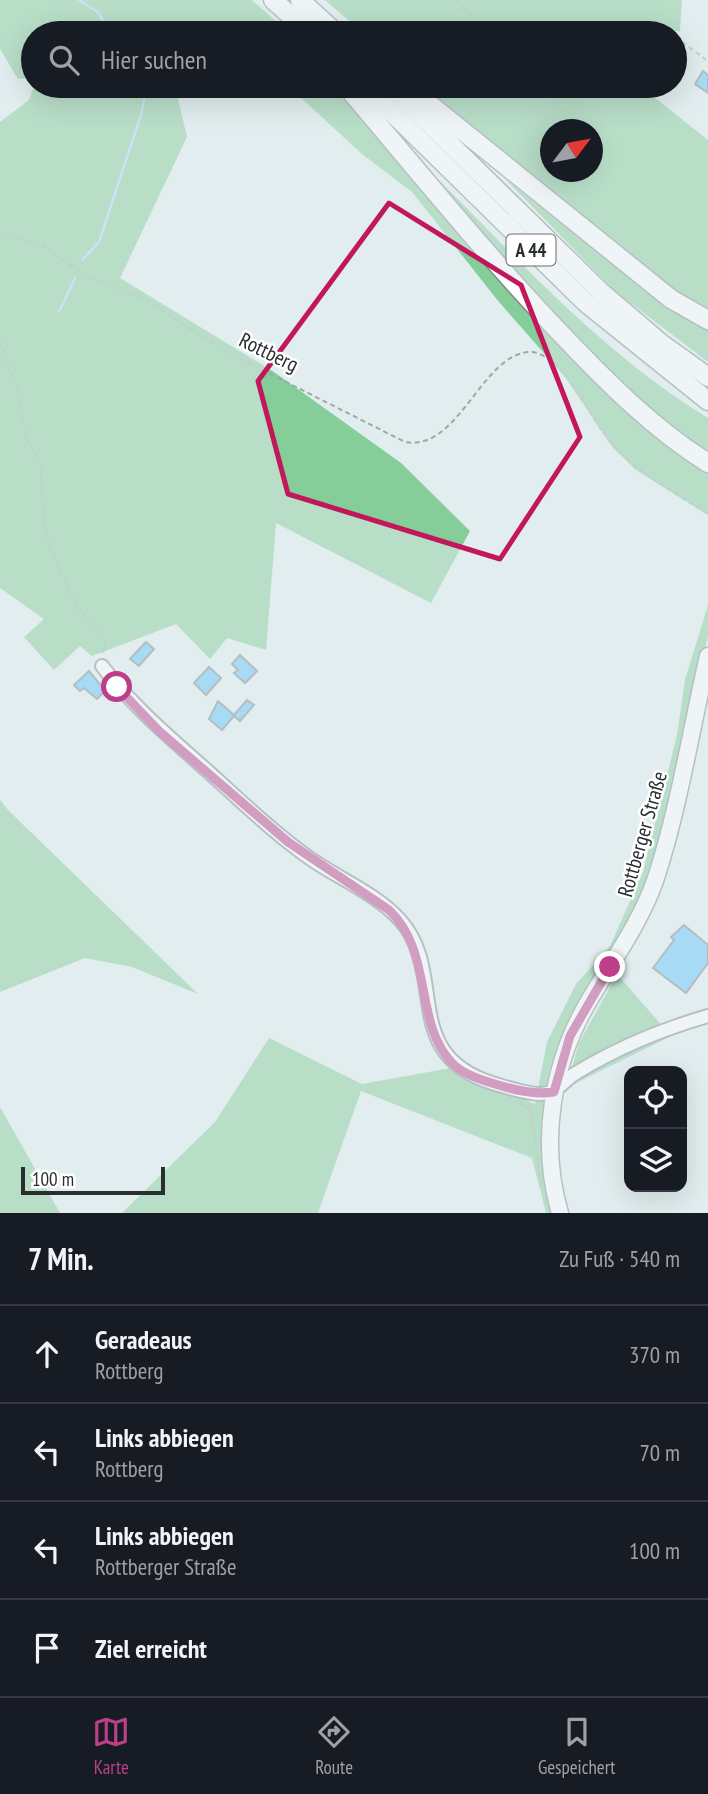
<!DOCTYPE html>
<html lang="de">
<head>
<meta charset="utf-8">
<style>
  :root { --surface:#171b24; --page:#242831; --text:#f1f3f6; --muted:#9ea1a6; --line:#363941; --accent:#bd3e89 }
  body { margin:0; font-family:"PT Sans Narrow",sans-serif; background:var(--page); color:var(--text) }
  .controls { position:absolute; right:21px; bottom:21px; display:grid; overflow:hidden; border-radius:14px; box-shadow:0 7px 28px #0002 }
  .controls button { width:63px; height:63px; display:grid; place-items:center; padding:0; border:0; border-bottom:2px solid var(--line); background:var(--surface); color:var(--text); font:35px sans-serif }
  .compass { position:absolute; left:540px; top:119px; width:63px; height:63px; border-radius:50%; background:var(--surface); box-shadow:0 7px 28px #0002; rotate:58deg }
  .scale { position:absolute; left:21px; bottom:18px; width:144px; box-sizing:border-box; padding-left:7px; border:4px solid #292e2f; border-top:0; font-size:19px; line-height:24px; white-space:nowrap; color:#292e2f; -webkit-text-stroke:5px #fff; paint-order:stroke }
  .stop { position:absolute; width:21px; height:21px; margin:-16px; border:5px solid #bd3e89; border-radius:50%; background:#fff }
  .stop.end { background:#bd3e89; border-color:#fff; box-shadow:0 2px 7px #0008 }
  .list { margin:0; padding:0; list-style:none }
  h2 { display:flex; justify-content:space-between; align-items:center; height:91px; margin:0; padding:0 28px; font-size:30px }
  h2 small { font-size:23px; font-weight:400; color:var(--muted) }
  .list li { display:grid; grid-template-columns:46px 1fr auto; gap:21px; align-items:center; box-sizing:border-box; height:98px; padding:0 28px; border-top:2px solid var(--line) }
  .list b { display:block; font-size:26px; white-space:nowrap }
  .list p { margin:0; font-size:23px; white-space:nowrap; color:var(--muted) }
  .list em { font-size:23px; font-style:normal; color:var(--muted) }
  .icon { flex:none; width:38px; height:38px; fill:none; stroke:currentColor; stroke-width:2; stroke-linecap:round; stroke-linejoin:round }
  .map { position:relative; flex:none; width:708px; height:1213px; overflow:hidden }
  .search { position:absolute; background:var(--surface); box-shadow:0 7px 28px #0002; left:21px; right:21px; top:21px; height:77px; display:flex; align-items:center; gap:18px; box-sizing:border-box; padding:0 24px; border-radius:38px; color:var(--muted); font-size:26px }
  .sheet { height:483px; background:var(--surface) }
  nav { display:flex; justify-content:space-around; align-items:center; box-sizing:border-box; height:98px; border-top:2px solid var(--line); background:var(--surface); font-size:19px; color:var(--muted) }
  nav a { display:grid; justify-items:center; gap:4px }
  nav .on { color:var(--accent) }
  .map>svg:first-child { display:block }
  .green { fill:#85cd99; fill-rule:evenodd }
  .lines { fill:none; stroke-linecap:round; stroke-linejoin:round }
  .stream { stroke:#b6cfff; stroke-width:2.5 }
  .building { fill:#61c3fa; stroke:#7d868b; stroke-width:2 }
  .minor-casing { stroke:#808b8d; stroke-width:16 }
  .major-casing { stroke:#808b8d; stroke-width:19 }
  .highway-casing { stroke:#808b8d; stroke-width:21 }
  .path { stroke:#9ea8a9; stroke-width:2; stroke-dasharray:5 3.5; stroke-linecap:butt }
  .minor { stroke:#fff; stroke-width:12 }
  .major { stroke:#fff; stroke-width:16 }
  .highway { stroke:#fff; stroke-width:18 }
  .route { stroke:#bd3e89; stroke-width:9 }
  .marked { fill:none; stroke:#c2185b; stroke-width:5; stroke-linejoin:round }
  .labels { text-anchor:middle; dominant-baseline:central; stroke-width:5; stroke-linejoin:round; paint-order:stroke }
  .shield { fill:#fff; stroke:#696d6d; stroke-width:2 }
  .shield-label { font-size:19px; font-weight:bold; fill:#292e2f }
  .street-label { font-size:21px; fill:#292e2f; stroke:#fff }
</style>
</head>
<body>
<div class="map">
<svg width="708" height="1213" viewBox="0 0 708 1213">
  <rect width="100%" height="100%" fill="#e1edee"/>
  <path class="green" d="M0,0H252L289,33H33V78L18,79L0,49Z
    M325,0H682L680,31L363,33Z
    M34,86H175L187,137L120,278L274,372L401,463L470,531L431,603L276,523L266,650L227,638L210,659L176,624L92,656L80,646L54,670L24,637L44,619L0,588V122L29,100Z
    M288,86H338L537,314L708,468V515L636,470L613,448L565,377L499,302L412,192L362,154Z
    M424,86H640L708,140V309L681,297ZM550,130H592V172H550Z
    M438,179C522,264 605,355 708,418V453C671,425 634,397 600,365C540,308 489,243 438,179Z
    M505,179L652,296L708,325V362L616,292Z
    M708,605V636L650,877L638,911L556,1061V1213H546L532,1158L361,1091L318,1213H122L215,1122L269,1038L362,1084L451,1068L535,1104L547,1042L576,984L610,946L643,872L677,735L685,680Z
    M0,800L9,811L198,994L132,967L85,958L0,992Z
    M617,974L671,1036L566,1088L579,1043Z
    M0,1107L60,1213H0Z"/>
  <g class="lines">
    <path class="stream" d="M79,0L98,12L110,33
      M82,260L99,242L141,115L147,86
      M59,312L75,278"/>
  </g>
  <path class="building" d="M703,71L708,75V93L695,84Z
    M146,642L154,649L139,666L130,659Z
    M240,655L257,671L245,683L234,673L238,670L232,664Z
    M209,667L221,678L206,695L194,683Z
    M89,671L104,689V692L97,699L84,688L80,691L74,685Z
    M247,700L254,705L240,721L234,716L222,730L209,719L218,701L234,715Z
    M684,925L708,945V963L686,993L653,968L674,940L671,937Z"/>
  <g class="lines">
    <g class="minor-casing">
      <path id="minor" d="M102,666C134,708 172,739 211,774C243,803 273,832 308,857C337,878 376,893 400,920C449,974 398,1055 495,1084C509,1088 527,1094 541,1094C557,1094 564,1080 576,1073C617,1048 663,1029 708,1016"/>
    </g>
    <g class="major-casing">
      <path id="major" d="M560,1213C539,1142 552,1062 590,999C613,960 641,922 656,878C679,807 691,730 708,656"/>
    </g>
    <g class="highway-casing">
      <path id="highway" d="M273,0L310,33
        M300,0L336,33
        M346,86C418,171 489,259 567,340C609,384 655,430 708,463
        M365,86L586,303L708,401
        M391,86L601,292L662,344L708,377
        M407,86L671,299L708,320"/>
    </g>
    <path class="path" d="M456,0L482,27L492,33
      M675,37L708,61
      M525,86L539,92L548,86
      M0,234L42,245L87,277L143,298L223,350L405,442C459,452 481,354 530,352C559,352 586,407 600,428C628,469 668,488 708,514
      M0,341L18,393L26,437L40,462L44,522L50,548L79,609L105,639L103,655
      M519,1103L531,1109L541,1187"/>
    <use href="#minor" class="minor"/>
    <use href="#major" class="major"/>
    <use href="#highway" class="highway"/>
  </g>
  <g class="lines">
    <path class="route" d="M117,687L160,732L288,842L389,910C434,953 413,1022 452,1063C462,1074 481,1080 495,1084C514,1090 534,1095 554,1092L570,1036L610,967"/>
  </g>
  <path d="M0 0H708V1213H0ZM389,203L521,285L580,437L500,559L288,494L258,381Z" fill="#e1edee" fill-opacity=".55" fill-rule="evenodd"/>
  <path class="marked" d="M389,203L521,285L580,437L500,559L288,494L258,381Z"/>
  <g class="labels">
    <rect class="shield" x="506.5" y="234.5" width="49" height="31" rx="5"/>
    <g class="shield-label">
      <text x="531" y="250">A 44</text>
    </g>
    <g class="street-label">
      <text transform="translate(269 352) rotate(26)">Rottberg</text>
      <text transform="translate(642 834) rotate(-74)">Rottberger Straße</text>
    </g>
  </g>
</svg>
<div class="controls">
<button><svg class="icon" aria-label="locate" viewBox="0 0 24 24"><circle cx="12" cy="12" r="6"/><path d="M12 2v4M12 18v4M2 12h4M18 12h4"/></svg></button>
<button><svg class="icon" aria-label="layers" viewBox="0 0 24 24"><path d="M12 4l9 5-9 5-9-5zM3 14l9 5 9-5"/></svg></button>
</div>
<svg class="compass" viewBox="-18 -18 36 36"><path d="M0-13l5 13h-10z" fill="#e53935"/><path d="M0 13l5-13h-10z" fill="#9ea1a6"/></svg>
<div class="scale">100 m</div>
<div class="stop" style="left:117px;top:687px"></div>
<div class="stop end" style="left:610px;top:967px"></div>
<div class="search"><svg class="icon" aria-label="search" viewBox="0 0 24 24"><circle cx="10" cy="10" r="6"/><path d="M15 15l6 6"/></svg>Hier suchen</div>
</div>
<section class="sheet">
<h2>7 Min.<small>Zu Fuß · 540 m</small></h2>
<ul class="list">
<li><svg class="icon" aria-label="ahead" viewBox="0 0 24 24"><path d="M12 20V5M6 11l6-6 6 6"/></svg><div><b>Geradeaus</b><p>Rottberg</p></div><em>370 m</em></li>
<li><svg class="icon" aria-label="left" viewBox="0 0 24 24"><path d="M17 20v-9H6M10 6l-5 5 5 5"/></svg><div><b>Links abbiegen</b><p>Rottberg</p></div><em>70 m</em></li>
<li><svg class="icon" aria-label="left" viewBox="0 0 24 24"><path d="M17 20v-9H6M10 6l-5 5 5 5"/></svg><div><b>Links abbiegen</b><p>Rottberger Straße</p></div><em>100 m</em></li>
<li><svg class="icon" aria-label="arrive" viewBox="0 0 24 24"><path d="M6 21V4h12l-3 4 3 4H6"/></svg><div><b>Ziel erreicht</b></div></li>
</ul>
</section>
<nav>
<a class="on"><svg class="icon" aria-label="map" viewBox="0 0 24 24"><path d="M3 6l6-2 6 2 6-2v14l-6 2-6-2-6 2zM9 4v14M15 6v14"/></svg>Karte</a>
<a><svg class="icon" aria-label="directions" viewBox="0 0 24 24"><path d="M12 3l9 9-9 9-9-9zM9 14v-3h6M13 9l2 2-2 2"/></svg>Route</a>
<a><svg class="icon" aria-label="saved" viewBox="0 0 24 24"><path d="M7 4h10v16l-5-4-5 4z"/></svg>Gespeichert</a>
</nav>
</body>
</html>
